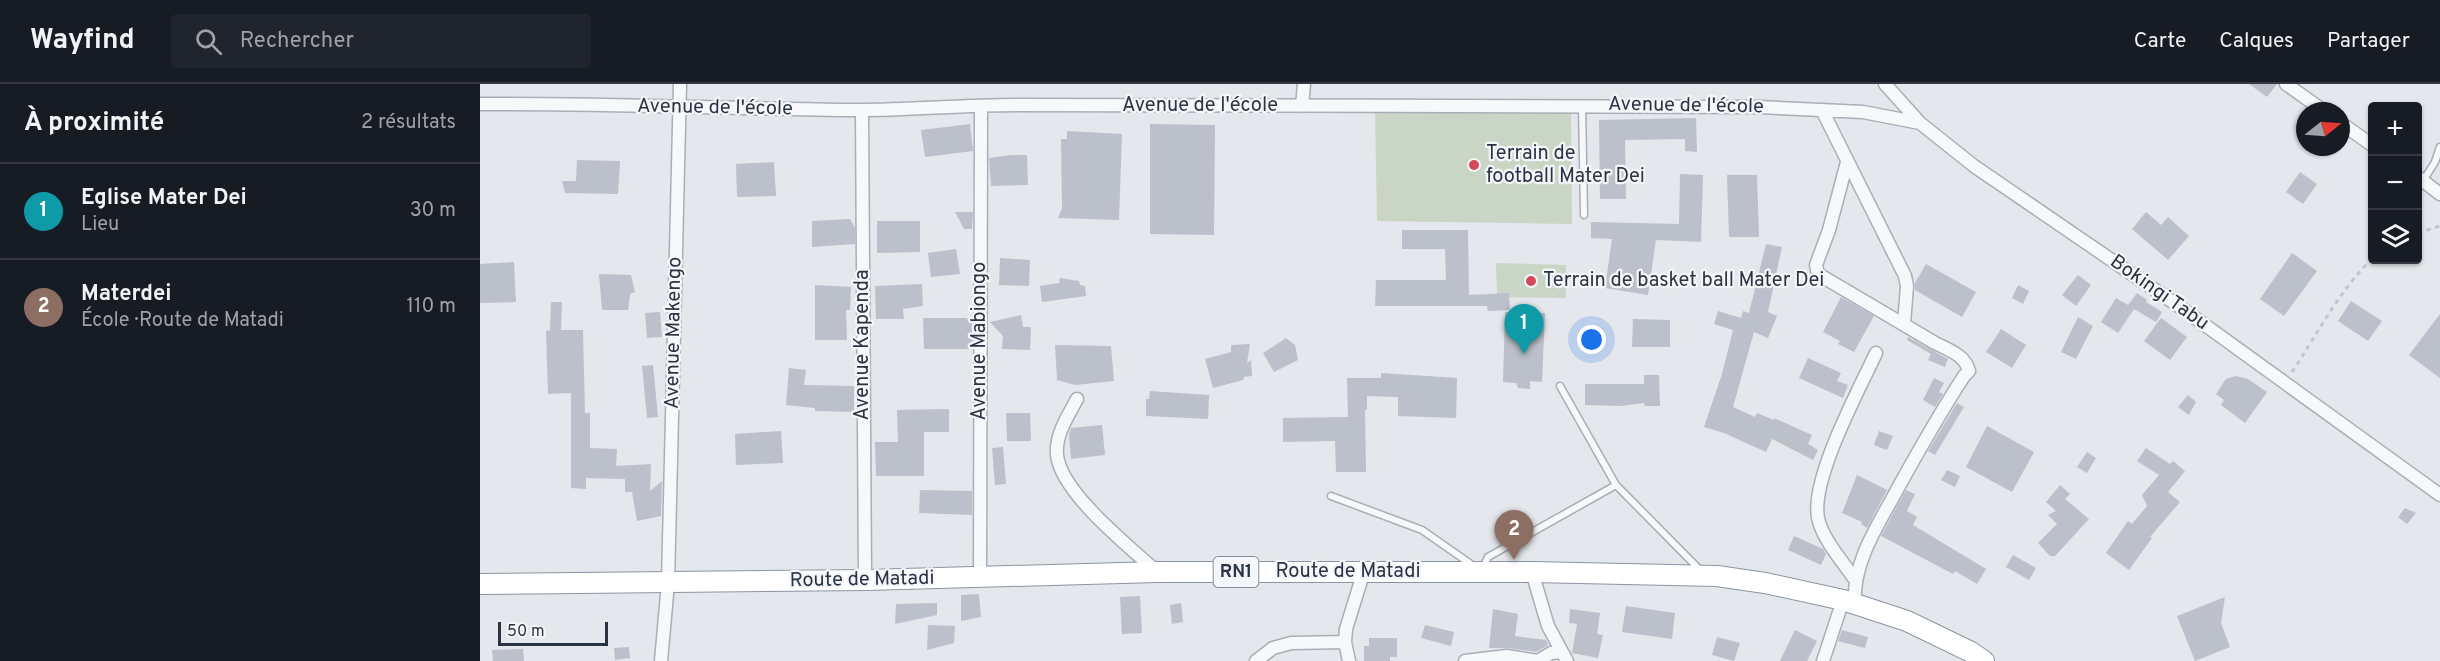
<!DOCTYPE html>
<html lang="fr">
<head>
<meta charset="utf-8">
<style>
  :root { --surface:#171b24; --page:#20242c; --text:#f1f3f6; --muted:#9ea1a6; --line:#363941; --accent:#2563eb }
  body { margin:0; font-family:Overpass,sans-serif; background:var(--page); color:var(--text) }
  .controls { position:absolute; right:18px; top:18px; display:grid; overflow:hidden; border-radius:6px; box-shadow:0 2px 4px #0004 }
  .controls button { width:54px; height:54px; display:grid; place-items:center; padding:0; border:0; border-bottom:2px solid var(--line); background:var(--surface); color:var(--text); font:30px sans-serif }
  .compass { position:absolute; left:1816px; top:18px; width:54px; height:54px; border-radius:50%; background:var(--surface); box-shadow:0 2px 4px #0004; rotate:73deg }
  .scale { position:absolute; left:18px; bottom:15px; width:110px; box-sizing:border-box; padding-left:6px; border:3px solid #2b3445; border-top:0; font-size:16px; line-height:21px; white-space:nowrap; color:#2b3445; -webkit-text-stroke:4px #f4f6f9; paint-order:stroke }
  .you { position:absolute; left:1112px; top:256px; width:21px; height:21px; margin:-15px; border:4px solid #fff; border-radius:50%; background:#1a73e8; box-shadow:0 0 0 9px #1a73e833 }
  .badge { display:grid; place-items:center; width:39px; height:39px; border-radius:50%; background:var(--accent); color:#fff; font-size:20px; font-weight:700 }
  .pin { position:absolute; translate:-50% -50px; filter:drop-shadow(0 2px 3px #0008) }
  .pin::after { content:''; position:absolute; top:32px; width:21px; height:18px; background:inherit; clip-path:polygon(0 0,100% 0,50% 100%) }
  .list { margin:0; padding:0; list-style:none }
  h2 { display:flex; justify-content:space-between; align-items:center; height:78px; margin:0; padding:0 24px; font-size:26px }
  h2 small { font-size:20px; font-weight:400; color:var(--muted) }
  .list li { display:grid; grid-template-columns:39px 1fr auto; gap:18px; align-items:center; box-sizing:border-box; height:96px; padding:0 24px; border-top:2px solid var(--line) }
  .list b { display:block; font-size:22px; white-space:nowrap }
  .list p { margin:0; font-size:20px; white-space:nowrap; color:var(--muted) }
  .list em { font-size:20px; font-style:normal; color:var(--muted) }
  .icon { flex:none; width:33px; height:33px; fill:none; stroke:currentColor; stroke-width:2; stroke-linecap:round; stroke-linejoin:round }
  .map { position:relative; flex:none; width:1960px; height:577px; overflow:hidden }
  header { display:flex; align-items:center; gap:36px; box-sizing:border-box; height:84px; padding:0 30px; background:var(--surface); border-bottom:2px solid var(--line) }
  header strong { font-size:28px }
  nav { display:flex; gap:33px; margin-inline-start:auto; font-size:21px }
  .search { width:420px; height:54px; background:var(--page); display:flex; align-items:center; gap:15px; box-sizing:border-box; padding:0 21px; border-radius:6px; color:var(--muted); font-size:22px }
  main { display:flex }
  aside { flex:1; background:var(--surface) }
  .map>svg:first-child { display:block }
  .green { fill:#c9d6c5 }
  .building { fill:#bbc0ca }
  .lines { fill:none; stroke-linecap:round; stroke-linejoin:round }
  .service-casing { stroke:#a9aeb7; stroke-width:9 }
  .minor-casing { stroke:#a9aeb7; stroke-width:15 }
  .trunk-casing { stroke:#8b94a3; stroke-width:22 }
  .path { stroke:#c2c5cb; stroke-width:3; stroke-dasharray:4.5 4.5; stroke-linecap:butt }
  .service { stroke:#f7f8fa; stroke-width:6 }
  .minor { stroke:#f7f8fa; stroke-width:12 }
  .trunk { stroke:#fff; stroke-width:20 }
  .poi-dot { fill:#d1495b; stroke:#f4f6f9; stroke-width:2 }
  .labels { text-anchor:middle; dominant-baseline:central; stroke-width:4.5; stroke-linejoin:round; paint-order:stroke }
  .shield { fill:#f4f6f9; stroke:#676e7b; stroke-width:1.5 }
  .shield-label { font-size:18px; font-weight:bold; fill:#2b3445 }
  .street-label { font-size:20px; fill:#2b3445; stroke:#f4f6f9 }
  .poi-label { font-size:20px; fill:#2b3445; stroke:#f4f6f9; text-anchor:start }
</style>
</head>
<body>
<header>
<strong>Wayfind</strong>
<div class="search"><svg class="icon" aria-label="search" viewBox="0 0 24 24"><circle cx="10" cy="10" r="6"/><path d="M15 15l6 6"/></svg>Rechercher</div>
<nav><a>Carte</a><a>Calques</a><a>Partager</a></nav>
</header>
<main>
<aside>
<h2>À proximité<small>2 résultats</small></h2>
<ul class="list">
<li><span class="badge" style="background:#0f9aa8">1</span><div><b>Eglise Mater Dei</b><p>Lieu</p></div><em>30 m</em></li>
<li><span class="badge" style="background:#8d6e63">2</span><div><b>Materdei</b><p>École · Route de Matadi</p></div><em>110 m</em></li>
</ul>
</aside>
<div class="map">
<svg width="1960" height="577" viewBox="0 0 1960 577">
  <rect width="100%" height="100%" fill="#e4e7ec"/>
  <path class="green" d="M895,26H1091L1092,140L897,137Z
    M1016,179L1086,181V214L1017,213Z"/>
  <path class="building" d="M1769,0H1797L1787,13Z
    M1216,34L1217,68L1205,67V55L1145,56L1146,115H1120L1119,36Z
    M490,40L493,67L445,73L441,46Z
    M670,40L735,41L734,151L670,150Z
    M587,47L642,50L639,136L578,134L582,124L581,55H587Z
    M531,71H547L548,101L511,102L509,74Z
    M97,76L140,77L138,110L85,109L82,97H96Z
    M294,78L296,112L257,113L256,80Z
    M1820,88L1837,100L1823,120L1806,108Z
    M1200,90L1223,91L1221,158L1176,156L1168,211L1125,204L1132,155L1111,154V138L1199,140Z
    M1247,91H1277L1279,153H1249Z
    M475,128H493L492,145H484Z
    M1666,128L1681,141L1688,133L1709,152L1688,176L1652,145Z
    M370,135L375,144V160L332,163V137Z
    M397,137H440V168L397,169Z
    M922,146H988L989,211L1029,209L1030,226L1008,227L1007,222H895L896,196H966L965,165H922Z
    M1286,160L1302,163L1288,228L1297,232L1288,254L1274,248L1253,323L1275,333L1277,329L1294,336V334L1332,351L1328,360L1338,366L1333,376L1292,355L1286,368L1244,349L1224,343L1242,290L1253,246L1234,240L1238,227L1261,234L1263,227L1269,229Z
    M476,165L480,190L451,193L448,169Z
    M1812,169L1837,187L1804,232L1780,215Z
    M520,174L550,176L549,202L519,201Z
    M34,178L36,218L0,219V180Z
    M1446,180L1496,208L1482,233L1435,206V199Z
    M119,190L151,191L155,208L150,210L148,226H122Z
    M1598,191L1611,201L1596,222L1582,211Z
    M580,194L599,197L600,201L605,202L606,212L562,218L560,202L579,199Z
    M442,200L443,222L423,225L424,235H396L395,202Z
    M335,201L371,203L370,226H366L367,256H335Z
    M1538,201L1549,207L1543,220L1532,214Z
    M1657,209L1667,216L1666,218L1682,228L1676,238L1654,225L1638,249L1621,238L1636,214L1648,221Z
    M1361,213L1394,232L1374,268L1358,260L1360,257L1343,248Z
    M1871,217L1902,237L1888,257L1858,237Z
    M71,218H82L81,246H103L105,329H110V364L137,365L136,382L171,380L170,407L182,397L181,432L157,437L152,408H145V395L106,394V405L91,404V309L68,310L66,247L70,246Z
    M180,228L182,253L167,254L165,229Z
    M1025,228L1065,229L1062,298L1050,297V305L1038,304L1036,299L1023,298Z
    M1960,230V294L1929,271Z
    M541,231L543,243H551L550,266L522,265L523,252L510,238Z
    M1598,233L1613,242L1596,275L1581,268Z
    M443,234H492V265H444Z
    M1681,234L1707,253L1690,276L1664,257Z
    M1153,235L1190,236V263H1152Z
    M1521,245L1546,261L1532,284L1506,268Z
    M1428,253L1468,275L1465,283L1448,276L1451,270L1427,256Z
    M806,254L815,261L818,276L794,288L783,269Z
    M770,260L767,279L771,276L772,292L764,293L763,296L733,304L725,275L751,268V261Z
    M575,261L631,262L634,297L595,301L577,296Z
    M1328,274L1361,289L1357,297L1368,301L1363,314L1319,294Z
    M173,281L178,333L167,334L162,282Z
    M309,284L326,286L324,301L374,302V328L335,327V324L306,321Z
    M901,289L977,294L976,334L918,332V313L887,312V326H885L886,388H856L855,357L803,358V334L868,333L867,294H901Z
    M1164,291H1179L1180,322H1165L1164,319L1141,322L1105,321V300H1164Z
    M1756,292L1768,295L1787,308L1765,339L1741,321L1744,316L1736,310L1746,295Z
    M1454,294L1464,299L1459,308L1463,310L1455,323L1443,316Z
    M670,307L729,311L728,335L666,332V315H669Z
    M1708,311L1716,318L1709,331L1698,323Z
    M1477,319L1484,323L1455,371L1448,367Z
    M469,325V348H444V392H396L395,358H418L417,326Z
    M526,329H550L551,357H527Z
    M622,341L625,371L591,375L589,350L591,344Z
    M1507,342L1554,368L1532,408L1486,383Z
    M301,347L303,379L256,381L255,350Z
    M1399,347L1413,352L1407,366L1394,361Z
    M523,363L526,400L515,401L512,364Z
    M1666,364L1690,380L1693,377L1705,387L1688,408L1700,418L1670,453L1672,454L1649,486L1626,469L1648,437L1652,440L1667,422L1662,411L1679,391L1657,377Z
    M1607,368L1616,374L1607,389L1597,383Z
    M1467,386L1480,392L1475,403L1461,396Z
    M1377,391L1407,406L1387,444L1381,440L1382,438L1362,429Z
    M1580,401L1590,410L1585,415L1609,435L1575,472H1570L1558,459L1577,440L1568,431L1576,427L1566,418Z
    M440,406L492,407V431L439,429Z
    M1426,406L1435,410L1427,427L1437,433L1433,441L1506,485L1497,500L1475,487L1473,490L1401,452Z
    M1925,424L1936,429L1927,440L1918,433Z
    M1314,452L1343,465L1346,470L1341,481L1308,466Z
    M1533,471L1556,484L1549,496L1526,483Z
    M499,510L501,533L481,537V511Z
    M660,512L662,549L642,550L640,513Z
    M1745,513L1741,539L1750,563L1715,577L1697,532Z
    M457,519V531L415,540L416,520Z
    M701,519L703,538L692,540L690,521Z
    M1146,522L1195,529L1192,555L1142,548Z
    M1013,525L1038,530L1035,552L1066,556L1068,561L1056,568L1028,564H1009Z
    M1090,525L1120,529L1117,550L1123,551L1118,574L1092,569L1097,540L1089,539Z
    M448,541L475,542L474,559L447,566Z
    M945,541L974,548L971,562L941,554Z
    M1315,546L1337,557L1327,577H1300Z
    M1362,546L1388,553L1385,564L1358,557Z
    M1237,553L1260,559L1254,577L1232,571Z
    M889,554H917V573H910V577H884V562H889Z
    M149,563L150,574L135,576L134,564Z
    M43,565L44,577H13L12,566Z"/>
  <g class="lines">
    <g class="service-casing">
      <path id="service" d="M1102,21L1104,131
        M1943,97L1955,78L1960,63
        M1136,401L1220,486
        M851,412L942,446L995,483
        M1002,486L1008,473L1136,401L1080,302"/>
    </g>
    <g class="minor-casing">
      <path id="minor" d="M1405,0L1440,39L1494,82L1700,223L1960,411
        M1806,0L1844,27
        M0,20C126,19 253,25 379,26C431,26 482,21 534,21C782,23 1031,20 1279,23L1383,28L1440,39
        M822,22L824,0
        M382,26L385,496
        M1342,26L1425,192L1427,202L1424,240
        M1861,39L1892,61
        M1367,78L1349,146L1336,181L1338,190L1455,259C1469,266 1485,271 1489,287L1484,292C1460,329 1439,366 1418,404C1399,440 1372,478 1375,520
        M1938,93L1960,110
        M597,315C588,332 575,351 577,371C581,409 649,462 677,488
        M1052,488L1068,542L1087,577
        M500,493L501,22
        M1376,497C1364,479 1346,460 1339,438C1327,401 1379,306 1396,269
        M181,577L188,499L200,0
        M776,577L793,564L811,559L865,558
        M869,577L865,558L866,545L884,487
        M985,577L1027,572L1058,577L1071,569L1082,568
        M1343,577L1363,516"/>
    </g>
    <g class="trunk-casing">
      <path id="trunk" d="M0,500L387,496L677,488H1052L1237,492L1285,499L1363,516L1427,537L1491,568L1504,577"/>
    </g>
    <path class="path" d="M1938,149L1960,142
      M1812,288C1836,252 1861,204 1892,175"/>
    <use href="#service" class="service"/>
    <use href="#minor" class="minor"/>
    <use href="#trunk" class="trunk"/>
  </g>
  <g class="poi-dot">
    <circle cx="994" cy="81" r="6"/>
    <circle cx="1051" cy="197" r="6"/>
  </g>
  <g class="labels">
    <rect class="shield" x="733.5" y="473" width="45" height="30" rx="4.5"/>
    <g class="shield-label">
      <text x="756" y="488">RN1</text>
    </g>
    <g class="street-label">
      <text x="720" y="22">Avenue de l'école</text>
      <text transform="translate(1206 22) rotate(1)">Avenue de l'école</text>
      <text transform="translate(235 24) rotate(1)">Avenue de l'école</text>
      <text transform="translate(1679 209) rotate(35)">Bokingi Tabu</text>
      <text transform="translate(194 249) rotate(-89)">Avenue Makengo</text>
      <text transform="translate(500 257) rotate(-90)">Avenue Mabiongo</text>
      <text transform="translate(383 261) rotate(-90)">Avenue Kapenda</text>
      <text x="868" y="488">Route de Matadi</text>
      <text transform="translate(382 496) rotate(-1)">Route de Matadi</text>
    </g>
    <g class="poi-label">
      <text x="1006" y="70">Terrain de<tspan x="1006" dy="23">football Mater Dei</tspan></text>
      <text x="1063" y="197">Terrain de basket ball Mater Dei</text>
    </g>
  </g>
</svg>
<div class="controls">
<button>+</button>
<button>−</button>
<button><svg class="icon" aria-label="layers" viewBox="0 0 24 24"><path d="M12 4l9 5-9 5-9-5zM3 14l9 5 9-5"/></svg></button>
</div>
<svg class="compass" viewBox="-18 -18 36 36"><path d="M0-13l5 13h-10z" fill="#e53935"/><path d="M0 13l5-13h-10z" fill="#9ea1a6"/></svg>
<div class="scale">50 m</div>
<div class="you"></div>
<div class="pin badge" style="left:1044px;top:270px;background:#0f9aa8">1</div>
<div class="pin badge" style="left:1034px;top:476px;background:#8d6e63">2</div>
</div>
</main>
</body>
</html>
